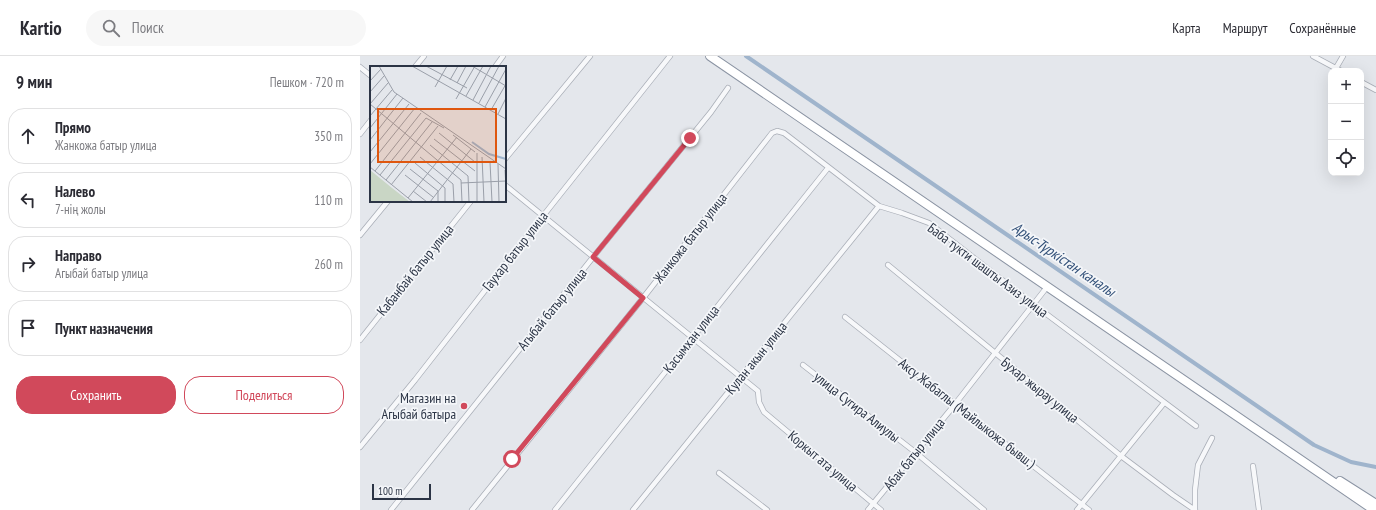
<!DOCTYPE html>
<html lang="ru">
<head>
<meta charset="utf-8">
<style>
  :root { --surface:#fff; --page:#f7f7f7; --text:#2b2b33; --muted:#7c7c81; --line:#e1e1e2; --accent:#d1495b }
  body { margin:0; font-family:"PT Sans Narrow",sans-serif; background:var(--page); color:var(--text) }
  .controls { position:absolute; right:12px; top:12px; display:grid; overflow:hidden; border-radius:8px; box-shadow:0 4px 16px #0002 }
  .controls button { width:36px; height:36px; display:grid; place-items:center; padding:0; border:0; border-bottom:1px solid var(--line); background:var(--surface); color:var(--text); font:20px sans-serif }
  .scale { position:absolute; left:12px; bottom:10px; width:59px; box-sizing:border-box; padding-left:4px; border:2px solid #2b3445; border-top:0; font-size:11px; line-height:14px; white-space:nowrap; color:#2b3445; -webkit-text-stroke:3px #f4f6f9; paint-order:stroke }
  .stop { position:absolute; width:12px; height:12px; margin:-9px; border:3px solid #d1495b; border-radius:50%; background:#fff }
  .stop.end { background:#d1495b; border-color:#fff; box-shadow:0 1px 4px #0008 }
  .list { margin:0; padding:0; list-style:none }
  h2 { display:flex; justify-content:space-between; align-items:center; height:52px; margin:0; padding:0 16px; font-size:17px }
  h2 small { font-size:13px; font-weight:400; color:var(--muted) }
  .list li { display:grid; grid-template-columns:26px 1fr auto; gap:12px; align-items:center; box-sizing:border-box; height:56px; margin:0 8px 8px; padding:0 8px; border:1px solid var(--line); border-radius:16px }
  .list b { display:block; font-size:15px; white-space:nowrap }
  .list p { margin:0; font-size:13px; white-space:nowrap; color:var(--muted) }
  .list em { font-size:13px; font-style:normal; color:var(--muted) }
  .actions { display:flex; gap:8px; padding:12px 16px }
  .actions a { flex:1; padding:9px 0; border:1px solid var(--accent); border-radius:16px; text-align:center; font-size:14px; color:var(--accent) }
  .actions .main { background:var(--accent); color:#fff }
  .icon { flex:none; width:22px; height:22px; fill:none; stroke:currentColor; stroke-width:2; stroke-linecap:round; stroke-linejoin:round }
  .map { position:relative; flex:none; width:1016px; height:454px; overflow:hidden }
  header { display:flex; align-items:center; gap:24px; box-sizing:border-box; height:56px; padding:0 20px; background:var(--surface); border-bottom:1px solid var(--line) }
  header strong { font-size:19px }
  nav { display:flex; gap:22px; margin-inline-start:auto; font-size:14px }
  .search { width:280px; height:36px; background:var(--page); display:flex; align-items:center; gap:10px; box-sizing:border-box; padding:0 14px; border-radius:22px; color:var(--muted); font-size:15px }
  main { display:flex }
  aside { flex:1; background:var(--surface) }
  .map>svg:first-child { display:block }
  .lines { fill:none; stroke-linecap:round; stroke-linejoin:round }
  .canal { stroke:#9fb4cc; stroke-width:4 }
  .street-casing { stroke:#a9aeb7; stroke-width:6 }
  .highway-casing { stroke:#8b94a3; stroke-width:10 }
  .street { stroke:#f7f8fa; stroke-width:4.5 }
  .highway { stroke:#fff; stroke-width:8 }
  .route { stroke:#d1495b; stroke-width:5 }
  .poi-dot { fill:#d1495b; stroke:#f4f6f9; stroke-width:1.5 }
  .labels { text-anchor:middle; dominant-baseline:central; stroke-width:3.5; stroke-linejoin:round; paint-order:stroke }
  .street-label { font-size:14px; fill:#2b3445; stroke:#f4f6f9 }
  .poi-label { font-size:14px; fill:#2b3445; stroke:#f4f6f9; text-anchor:end }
  .water-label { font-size:15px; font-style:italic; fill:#34527a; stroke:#f4f6f9 }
  .inset-river { fill:none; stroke:#9fb4cc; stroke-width:2 }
  .inset-road { fill:none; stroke:#9a9fa9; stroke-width:1 }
  .view { fill:#df570f; fill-opacity:0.15; stroke:#df570f; stroke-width:2 }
  .inset-edge { fill:none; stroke:#2b3445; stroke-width:2 }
</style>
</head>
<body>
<header>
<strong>Kartio</strong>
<div class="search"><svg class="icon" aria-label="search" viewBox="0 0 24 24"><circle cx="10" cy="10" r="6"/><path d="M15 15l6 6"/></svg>Поиск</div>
<nav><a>Карта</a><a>Маршрут</a><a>Сохранённые</a></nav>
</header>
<main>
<aside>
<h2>9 мин<small>Пешком · 720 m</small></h2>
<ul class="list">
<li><svg class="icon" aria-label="ahead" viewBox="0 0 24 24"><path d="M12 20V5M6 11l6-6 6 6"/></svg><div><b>Прямо</b><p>Жанкожа батыр улица</p></div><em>350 m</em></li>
<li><svg class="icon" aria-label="left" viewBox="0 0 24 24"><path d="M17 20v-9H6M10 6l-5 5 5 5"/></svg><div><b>Налево</b><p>7-нің жолы</p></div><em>110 m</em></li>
<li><svg class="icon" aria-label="right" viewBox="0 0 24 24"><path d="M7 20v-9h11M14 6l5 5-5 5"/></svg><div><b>Направо</b><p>Агыбай батыр улица</p></div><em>260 m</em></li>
<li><svg class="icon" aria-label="arrive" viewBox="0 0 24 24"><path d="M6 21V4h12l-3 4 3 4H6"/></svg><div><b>Пункт назначения</b></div></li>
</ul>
<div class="actions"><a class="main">Сохранить</a><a>Поделиться</a></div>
</aside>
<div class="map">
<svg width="1016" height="454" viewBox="0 0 1016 454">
  <rect width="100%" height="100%" fill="#e4e7ec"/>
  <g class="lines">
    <path class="canal" d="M386,0L954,389L991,406L1016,411"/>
    <g class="street-casing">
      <path id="street" d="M953,0L981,15
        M0,11L11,20
        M55,11L64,0
        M135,11L143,0
        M976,12L983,0
        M1001,26L1016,34
        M0,78L11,64
        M145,103L230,0
        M145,129L398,335L399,346L404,356L521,454
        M0,179L28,145
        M528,209L761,400L813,439L835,454
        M485,261L729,454
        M0,284L111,145
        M443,309L555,396L624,454
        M0,391L55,324L183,160L310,0
        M893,410L899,454
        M359,417L407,454
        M31,454L238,195L351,56L368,32
        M112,454L283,242L412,77L417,75L424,77L519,150L542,157L569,167L673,248L836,370
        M195,454L468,112
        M273,454L519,150
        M508,454L592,352L687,231
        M717,454L804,347
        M835,454V434L838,409L852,382"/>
    </g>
    <g class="highway-casing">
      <path id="highway" d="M350,0L1014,454
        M980,425L1016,448"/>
    </g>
    <use href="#street" class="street"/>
    <use href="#highway" class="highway"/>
  </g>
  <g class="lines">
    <path class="route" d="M152,403L283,242L233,201L330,82"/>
  </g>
  <circle class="poi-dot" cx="104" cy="350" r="4"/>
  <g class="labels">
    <g class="street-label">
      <text transform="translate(330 182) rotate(-52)">Жанкожа батыр улица</text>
      <text transform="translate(155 195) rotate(-52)">Гаухар батыр улица</text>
      <text transform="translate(55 214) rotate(-51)">Кабанбай батыр улица</text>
      <text transform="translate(628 214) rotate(37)">Баба тукти шашты Азиз улица</text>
      <text transform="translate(192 253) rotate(-51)">Агыбай батыр улица</text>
      <text transform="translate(331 283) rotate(-52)">Касымхан улица</text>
      <text transform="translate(396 302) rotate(-51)">Кулан акын улица</text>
      <text transform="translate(680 334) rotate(39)">Бухар жырау улица</text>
      <text transform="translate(497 351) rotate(38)">улица Сугира Алиулы</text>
      <text transform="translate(607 357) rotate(38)">Аксу Жабаглы (Майлыкожа бывш.)</text>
      <text transform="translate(554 398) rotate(-51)">Абак батыр улица</text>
      <text transform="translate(463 405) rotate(40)">Коркыт ата улица</text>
    </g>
    <g class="poi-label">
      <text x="96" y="342">Магазин на<tspan x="96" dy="16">Агыбай батыра</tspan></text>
    </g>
    <g class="water-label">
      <text transform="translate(704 203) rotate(34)">Арыс-Түркістан каналы</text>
    </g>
  </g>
  <g transform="translate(10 10)">
    <rect width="136" height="136" fill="#e4e7ec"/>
    <path d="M0,104L22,122L40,136H0Z" fill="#c9d6c5"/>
    <path class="inset-river" d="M102,76L119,88L136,93"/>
    <path class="inset-road" d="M9,0L24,26L136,103M42,0L136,53M56,0L97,22M102,0L136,20M80,14L88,0M0,15L11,3M87,17L96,0M65,21L77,0M0,26L14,10M96,30L113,0M86,33L105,0M103,34L121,0M109,37L129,0M0,38L91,114L92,136M0,38L18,17M115,41L136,3M121,44L136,18M128,48L136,32M0,50L22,24M0,62L27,28M69,67L105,96M83,69L105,86M64,73L105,105M0,74L33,32M60,79L98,110L99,136M0,86L39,38M50,91L83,118L84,136M112,91L114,136M120,96L122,136M45,97L75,122V136M0,98L45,42M128,98L129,136M0,101L43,136M40,103L68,125V136M135,104L136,122M5,105L51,47M10,109L56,52L74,62M35,109L63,131M16,114L62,56M91,117L136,115M21,119L68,60M43,125L57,136M38,132L87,71M60,136L101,83M107,136V87"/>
    <path class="view" d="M8,43H126V96H8Z"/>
    <rect width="136" height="136" class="inset-edge"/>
  </g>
</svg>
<div class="controls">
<button>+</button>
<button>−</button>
<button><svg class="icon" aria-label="locate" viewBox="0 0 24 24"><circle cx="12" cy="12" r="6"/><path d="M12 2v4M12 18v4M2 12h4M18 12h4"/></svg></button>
</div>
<div class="scale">100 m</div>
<div class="stop" style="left:152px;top:403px"></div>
<div class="stop end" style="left:330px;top:82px"></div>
</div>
</main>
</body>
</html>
